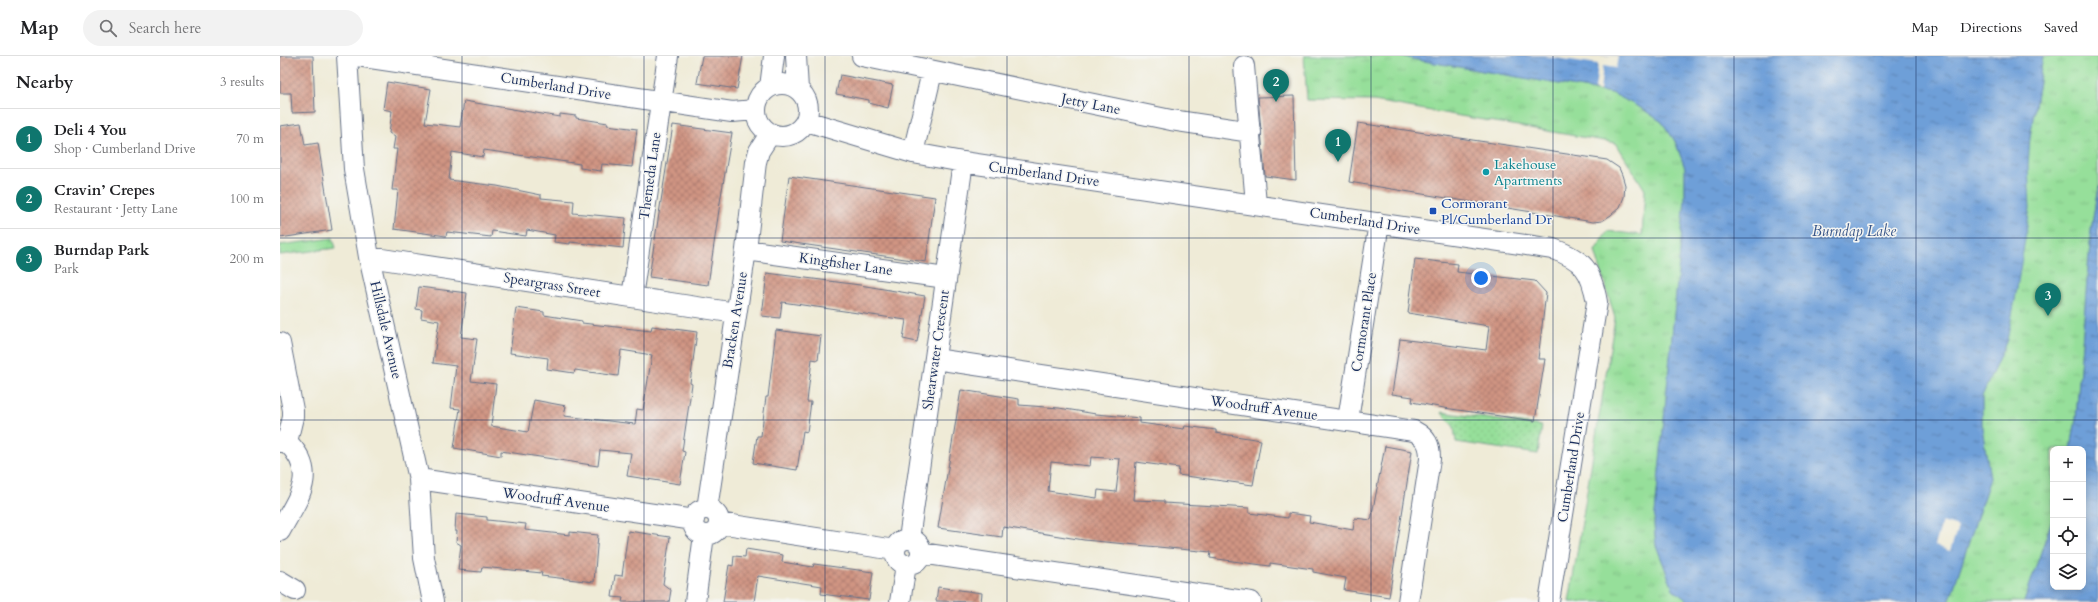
<!DOCTYPE html>
<html lang="en">
<head>
<meta charset="utf-8">
<style>
  :root { --surface:#fff; --page:#f2f2f2; --text:#202124; --muted:#757577; --line:#e0e0e0; --accent:#0f766e }
  body { margin:0; font-family:Cardo,serif; background:var(--page); color:var(--text) }
  .controls { position:absolute; right:12px; bottom:12px; display:grid; overflow:hidden; border-radius:8px; box-shadow:0 2px 10px #0003 }
  .controls button { width:36px; height:36px; display:grid; place-items:center; padding:0; border:0; border-bottom:1px solid var(--line); background:var(--surface); color:var(--text); font:20px sans-serif }
  .you { position:absolute; left:1201px; top:222px; width:14px; height:14px; margin:-10px; border:3px solid #fff; border-radius:50%; background:#1a73e8; box-shadow:0 0 0 6px #1a73e833 }
  .badge { display:grid; place-items:center; width:26px; height:26px; border-radius:50%; background:var(--accent); color:#fff; font-size:13px; font-weight:700 }
  .pin { position:absolute; translate:-50% -33px; filter:drop-shadow(0 1px 2px #0008) }
  .pin::after { content:''; position:absolute; top:21px; width:14px; height:12px; background:inherit; clip-path:polygon(0 0,100% 0,50% 100%) }
  .list { margin:0; padding:0; list-style:none }
  h2 { display:flex; justify-content:space-between; align-items:center; height:52px; margin:0; padding:0 16px; font-size:17px }
  h2 small { font-size:13px; font-weight:400; color:var(--muted) }
  .list li { display:grid; grid-template-columns:26px 1fr auto; gap:12px; align-items:center; box-sizing:border-box; height:60px; padding:0 16px; border-top:1px solid var(--line) }
  .list b { display:block; font-size:15px; white-space:nowrap }
  .list p { margin:0; font-size:13px; white-space:nowrap; color:var(--muted) }
  .list em { font-size:13px; font-style:normal; color:var(--muted) }
  .icon { flex:none; width:22px; height:22px; fill:none; stroke:currentColor; stroke-width:2; stroke-linecap:round; stroke-linejoin:round }
  .map { position:relative; flex:none; width:1818px; height:546px; overflow:hidden }
  header { display:flex; align-items:center; gap:24px; box-sizing:border-box; height:56px; padding:0 20px; background:var(--surface); border-bottom:1px solid var(--line) }
  header strong { font-size:19px }
  nav { display:flex; gap:22px; margin-inline-start:auto; font-size:14px }
  .search { width:280px; height:36px; background:var(--page); display:flex; align-items:center; gap:10px; box-sizing:border-box; padding:0 14px; border-radius:22px; color:var(--muted); font-size:15px }
  main { display:flex }
  aside { flex:1; background:var(--surface) }
  .map>svg:first-child { display:block }
  .grass { fill:url(#grass-dots); stroke:#58877c }
  .park { fill:url(#park-tufts); stroke:#58877c }
  .water { fill:url(#water-ripples); stroke:#44679b }
  .pier { fill:#efebd7 }
  .building { fill:url(#building-cross-hatch); fill-rule:evenodd }
  .lines { fill:none; stroke-linecap:round; stroke-linejoin:round }
  .street-casing { stroke:#657188; stroke-width:22 }
  .street { stroke:#fff; stroke-width:20 }
  .grid { fill:none; stroke:#1b2f5e; stroke-width:1; stroke-opacity:0.55 }
  .culture-dot { fill:#0f9aa8; stroke:#f6f6f2; stroke-width:1.5 }
  .transit-dot { fill:#1a4fb4; stroke:#f6f6f2; stroke-width:1.5 }
  .labels { text-anchor:middle; dominant-baseline:central; stroke-width:3; stroke-linejoin:round; paint-order:stroke }
  .street-label { font-size:14px; fill:#1b2f5e; stroke:#f6f6f2 }
  .culture-label { font-size:14px; fill:#0d838f; stroke:#f6f6f2; text-anchor:start }
  .transit-label { font-size:14px; fill:#164399; stroke:#f6f6f2; text-anchor:start }
  .water-label { font-size:15px; font-style:italic; fill:#385689; stroke:#f6f6f2 }
</style>
</head>
<body>
<header>
<strong>Map</strong>
<div class="search"><svg class="icon" aria-label="search" viewBox="0 0 24 24"><circle cx="10" cy="10" r="6"/><path d="M15 15l6 6"/></svg>Search here</div>
<nav><a>Map</a><a>Directions</a><a>Saved</a></nav>
</header>
<main>
<aside>
<h2>Nearby<small>3 results</small></h2>
<ul class="list">
<li><span class="badge">1</span><div><b>Deli 4 You</b><p>Shop · Cumberland Drive</p></div><em>70 m</em></li>
<li><span class="badge">2</span><div><b>Cravin’ Crepes</b><p>Restaurant · Jetty Lane</p></div><em>100 m</em></li>
<li><span class="badge">3</span><div><b>Burndap Park</b><p>Park</p></div><em>200 m</em></li>
</ul>
</aside>
<div class="map">
<svg width="1818" height="546" viewBox="0 0 1818 546">
  <defs>
    <pattern id="grass-dots" width="8" height="8" patternUnits="userSpaceOnUse"><rect width="8" height="8" fill="#96df9a"/><path d="M2 2h.1M6 6h.1" fill="none" stroke="#81c087" stroke-width="1.8" stroke-linecap="round"/></pattern>
    <pattern id="park-tufts" width="24" height="20" patternUnits="userSpaceOnUse"><rect width="24" height="20" fill="#96df9a"/><path d="M3 7l-1-3M5 7V3M7 7l1-3M15 17l-1-3M17 17v-4M19 17l1-3" fill="none" stroke="#81c087"/></pattern>
    <pattern id="water-ripples" width="26" height="14" patternUnits="userSpaceOnUse"><rect width="26" height="14" fill="#6e9fd8"/><path d="M2 4q2-2 4 0t4 0M15 11q2-2 4 0t4 0" fill="none" stroke="#5a82b2"/></pattern>
    <pattern id="building-cross-hatch" width="8" height="8" patternUnits="userSpaceOnUse"><rect width="8" height="8" fill="#d09482"/><path d="M0 0l8 8M0 8l8-8" fill="none" stroke="#a8796e"/></pattern>
  </defs>
  <rect width="100%" height="100%" fill="#f6f6f2"/>
  <filter id="ink" filterUnits="userSpaceOnUse"><feTurbulence type="fractalNoise" baseFrequency=".025" numOctaves="2"/><feDisplacementMap in="SourceGraphic" scale="8" xChannelSelector="R" yChannelSelector="G"/><feConvolveMatrix kernelMatrix="1 2 1 2 8 2 1 2 1" color-interpolation-filters="sRGB"/></filter>
  <filter id="wash" filterUnits="userSpaceOnUse"><feTurbulence type="fractalNoise" baseFrequency=".012" numOctaves="4" result="noise"/><feDisplacementMap in="SourceGraphic" scale="16" xChannelSelector="R" yChannelSelector="G"/><feGaussianBlur stdDeviation="0.9" result="paint"/><feColorMatrix in="noise" values="0 0 0 0 0 0 0 0 0 0 0 0 0 0 0 0 0 1.4 0 .05"/><feComposite in="paint" operator="in"/></filter>
  <g filter="url(#wash)">
    <rect width="100%" height="100%" fill="#efebd7"/>
    <path class="grass" d="M1161,356L1262,370L1258,398L1176,386L1174,371Z"/>
    <path class="park" d="M1024,0H1123L1132,3L1332,37L1361,52L1382,66L1395,85L1405,112V144L1374,468L1376,489L1393,533L1409,546H1289L1335,262L1315,195L1327,175L1362,179L1365,134L1336,87L1094,45L1027,44Z
      M1763,0H1818V131L1811,175L1796,363L1791,393H1773V461L1744,546H1669L1710,422L1702,372V340L1727,284L1750,81Z
      M53,182L56,192L0,199V189Z"/>
    <path class="water" d="M1123,0H1763L1750,81L1748,110L1750,152L1735,244L1727,284L1702,340V372L1710,422L1669,546H1409L1393,533L1376,489L1374,468L1405,144V112L1395,85L1382,66L1361,52L1332,37L1132,3Z
      M1818,131V546H1744L1773,461V531H1803V393H1791L1796,363L1811,175Z"/>
    <path class="pier" d="M1263,0H1338L1336,12L1323,10L1320,35L1315,34L1318,8Z
      M1662,466L1678,471L1670,495L1655,490Z"/>
    <g id="blocks">
      <path class="building" d="M0,0H33L35,56L12,57L11,37H0Z
        M422,0H463L457,33L417,27Z
        M560,19L613,29L608,52L589,47V44L556,38Z
        M107,26L151,33L145,67L180,71L184,45L280,61V58L296,60V62L328,67L327,69L357,73L352,111L322,108L321,115L300,112V108L204,94L203,101L172,96L169,124L217,130L261,139V142L294,145L293,157L346,162L343,192L290,186V188L274,186L275,179L247,174L246,180L212,175L211,181L167,176L166,180L114,173L118,134H112L117,93H113L115,81L109,77L112,55L103,53Z
        M1014,40L1016,124L985,120L978,41Z
        M21,67L25,89L38,87L52,174L0,182V70Z
        M1078,67L1327,104L1339,112L1342,119L1345,129L1344,141L1340,151L1331,159L1322,165L1313,166L1069,126Z
        M393,69L452,77L441,140L428,229L369,221Z
        M509,120L655,141L646,206L500,185Z
        M1135,203L1178,208L1177,216L1255,225L1266,237L1258,303H1265L1255,365L1164,352L1132,346L1133,341L1112,338L1120,283L1206,294L1209,270L1128,257Z
        M487,217L580,229L645,240L637,286L623,283L626,264L502,246L500,262L482,260Z
        M139,231L187,237L181,281L197,283L191,325L216,328L211,370L248,376L254,344L286,350L284,360L355,368L357,353L363,354L372,299L341,294L338,320L295,314L294,317L267,313L268,302L230,297L236,252L264,256V259L302,265V267L371,275L372,270L417,276L410,327L412,328L402,395L405,396L400,428L347,420L351,397L320,394L318,410L221,395V400L174,392L180,353L171,352L176,310L153,307L159,265L141,262L142,254L136,253Z
        M496,274L541,280L538,304L532,303L527,346H531L527,376L523,375L517,414L473,407L477,380H481L486,341H488Z
        M681,334L739,343V349L779,352L816,358L860,362V367L904,373L905,370L936,374V377L981,384L973,429L898,419L899,412L856,406L853,444L884,445V447L969,452V457L1008,462V457L1030,460L1029,466L1073,474L1075,462L1091,464L1105,390L1132,395L1109,541L1064,534L1066,522L1033,516V513L990,507V510L930,502L931,496L804,484L723,471L722,481L658,472ZM811,401L840,403L836,436L818,434L817,442L768,435L771,406L810,410Z
        M176,458L207,461V464L246,468L245,474L290,479V476L318,479L314,526L261,520L262,517L202,511L201,516L178,514L181,489L176,486L177,475H175Z
        M348,475L390,481L383,528L391,534L389,546H342L343,542L332,541L335,519L342,520Z
        M466,493L503,499L502,506L533,511L534,508L593,516L589,544L541,538L542,530L478,520L474,546H443L449,509L453,510L454,500L465,501Z
        M658,531L702,537L701,546L656,545Z"/>
    </g>
  </g>
  <g filter="url(#ink)">
    <use href="#blocks" fill-opacity="0" stroke="#657188" stroke-width="1"/>
    <g class="lines">
      <g class="street-casing">
        <path id="street" d="M67,0L74,113L89,201L139,423L144,502L153,546
          M77,0L452,56L475,54
          M516,0L518,33
          M582,0L891,64L971,76
          M964,10L976,148
          M476 54a26 26 0 1 1 52 0a26 26 0 1 1-52 0Z
          M490,31L494,0
          M526,65L633,97L683,106L1273,193C1304,204 1311,214 1317,246L1269,546
          M633,97L652,16
          M466,194L666,222
          M89,201L456,257
          M352,241L388,0
          M0,287L13,354V361L7,386
          M655,303L1134,375C1147,382 1150,389 1150,403L1128,546
          M1068,364L1099,167
          M0,386H7C40,418 17,443 0,475
          M139,423L414,464
          M427,453L466,194L476,106L479,95L490,78
          M413 466a13 13 0 1 1 26 0a13 13 0 1 1-26 0Z
          M439,467L615,494
          M629,483L683,106
          M615 496a13 13 0 1 1 26 0a13 13 0 1 1-26 0Z
          M641,497L971,546
          M0,525L15,534
          M415,546L424,479
          M620,546L626,509"/>
      </g>
      <use href="#street" class="street"/>
    </g>
  </g>
  <path class="grid" d="M182,0V546M364,0V546M545,0V546M727,0V546M909,0V546M1091,0V546M1273,0V546M1454,0V546M1636,0V546M0,182H1818M0,364H1818"/>
  <circle class="culture-dot" cx="1206" cy="116" r="4"/>
  <rect class="transit-dot" x="1149" y="151" width="8" height="8" rx="2"/>
  <g class="labels">
    <g class="street-label">
      <text transform="translate(276 30) rotate(9)">Cumberland Drive</text>
      <text transform="translate(811 48) rotate(11)">Jetty Lane</text>
      <text transform="translate(764 118) rotate(8)">Cumberland Drive</text>
      <text transform="translate(370 120) rotate(-82)">Themeda Lane</text>
      <text transform="translate(1085 165) rotate(9)">Cumberland Drive</text>
      <text transform="translate(566 208) rotate(8)">Kingfisher Lane</text>
      <text transform="translate(272 229) rotate(9)">Speargrass Street</text>
      <text transform="translate(455 264) rotate(-81)">Bracken Avenue</text>
      <text transform="translate(1084 266) rotate(-81)">Cormorant Place</text>
      <text transform="translate(106 274) rotate(77)">Hillsdale Avenue</text>
      <text transform="translate(656 294) rotate(-82)">Shearwater Crescent</text>
      <text transform="translate(984 352) rotate(8)">Woodruff Avenue</text>
      <text transform="translate(1291 411) rotate(-81)">Cumberland Drive</text>
      <text transform="translate(276 444) rotate(8)">Woodruff Avenue</text>
    </g>
    <g class="culture-label">
      <text x="1214" y="108">Lakehouse<tspan x="1214" dy="16">Apartments</tspan></text>
    </g>
    <g class="transit-label">
      <text x="1161" y="147">Cormorant<tspan x="1161" dy="16">Pl/Cumberland Dr</tspan></text>
    </g>
    <g class="water-label">
      <text x="1574" y="175">Burndap Lake</text>
    </g>
  </g>
</svg>
<div class="controls">
<button>+</button>
<button>−</button>
<button><svg class="icon" aria-label="locate" viewBox="0 0 24 24"><circle cx="12" cy="12" r="6"/><path d="M12 2v4M12 18v4M2 12h4M18 12h4"/></svg></button>
<button><svg class="icon" aria-label="layers" viewBox="0 0 24 24"><path d="M12 4l9 5-9 5-9-5zM3 14l9 5 9-5"/></svg></button>
</div>
<div class="you"></div>
<div class="pin badge" style="left:1058px;top:106px">1</div>
<div class="pin badge" style="left:996px;top:46px">2</div>
<div class="pin badge" style="left:1768px;top:260px">3</div>
</div>
</main>
</body>
</html>
